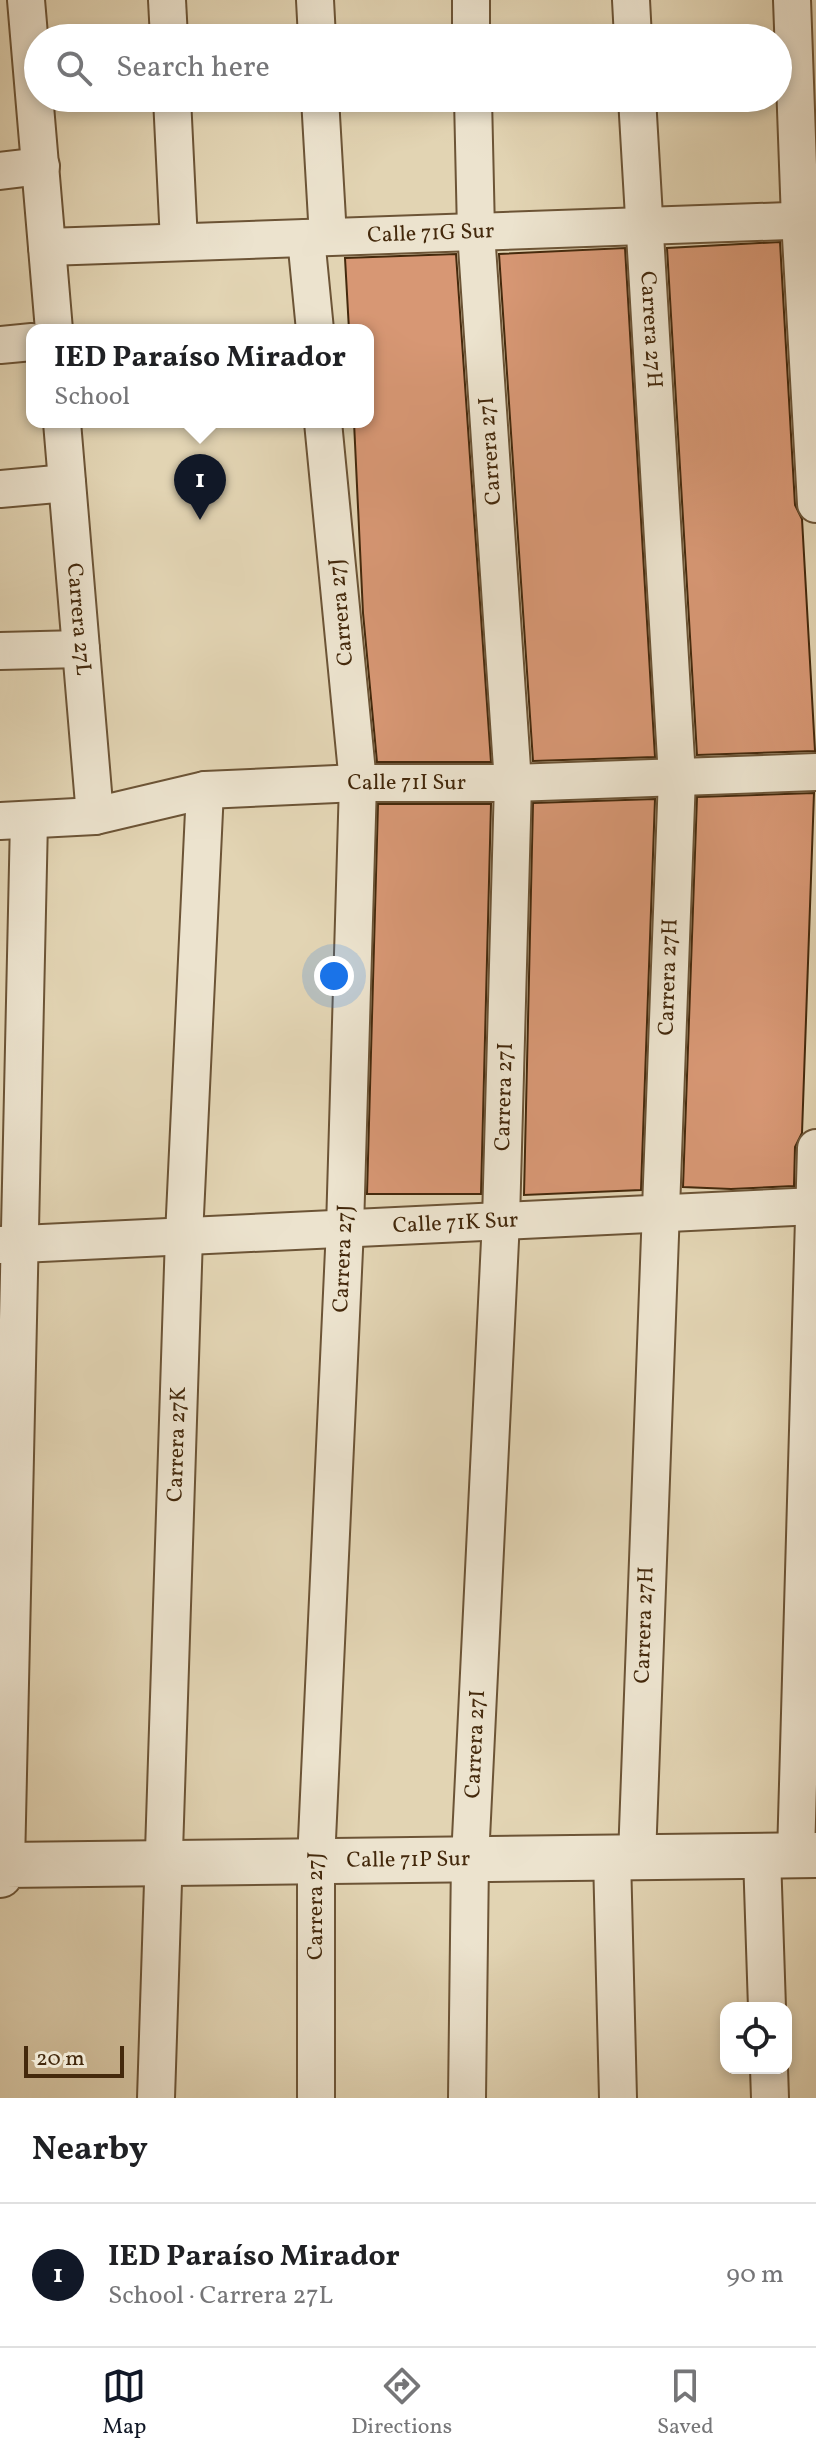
<!DOCTYPE html>
<html lang="en">
<head>
<meta charset="utf-8">
<style>
  :root { --surface:#fff; --page:#f2f2f2; --text:#202124; --muted:#757577; --line:#e0e0e0; --accent:#111827 }
  body { margin:0; font-family:Vollkorn,serif; background:var(--page); color:var(--text) }
  .controls { position:absolute; right:24px; bottom:24px; display:grid; overflow:hidden; border-radius:16px; box-shadow:0 4px 12px #0003 }
  .controls button { width:72px; height:72px; display:grid; place-items:center; padding:0; border:0; border-bottom:2px solid var(--line); background:var(--surface); color:var(--text); font:40px sans-serif }
  .scale { position:absolute; left:24px; bottom:20px; width:100px; box-sizing:border-box; padding-left:8px; border:4px solid #44290c; border-top:0; font-size:22px; line-height:28px; white-space:nowrap; color:#44290c; -webkit-text-stroke:6px #ece3ce; paint-order:stroke }
  .you { position:absolute; left:334px; top:976px; width:28px; height:28px; margin:-20px; border:6px solid #fff; border-radius:50%; background:#1a73e8; box-shadow:0 0 0 12px #1a73e833 }
  .badge { display:grid; place-items:center; width:52px; height:52px; border-radius:50%; background:var(--accent); color:#fff; font-size:26px; font-weight:700 }
  .pin { position:absolute; translate:-50% -66px; filter:drop-shadow(0 2px 4px #0008) }
  .pin::after { content:''; position:absolute; top:42px; width:28px; height:24px; background:inherit; clip-path:polygon(0 0,100% 0,50% 100%) }
  .popup { position:absolute; left:26px; top:324px; width:348px; height:104px; box-sizing:border-box; display:grid; place-content:center; border-radius:16px; background:var(--surface); filter:drop-shadow(0 2px 6px #0005); font-size:26px; white-space:nowrap; color:var(--muted) }
  .popup b { font-size:30px; color:var(--text) }
  .popup::after { content:''; position:absolute; left:50%; top:100%; margin-left:-16px; border:16px solid transparent; border-top-color:var(--surface) }
  .list { margin:0; padding:0; list-style:none }
  h2 { display:flex; justify-content:space-between; align-items:center; height:104px; margin:0; padding:0 32px; font-size:34px }
  h2 small { font-size:26px; font-weight:400; color:var(--muted) }
  .list li { display:grid; grid-template-columns:52px 1fr auto; gap:24px; align-items:center; box-sizing:border-box; height:144px; padding:0 32px; border-top:2px solid var(--line) }
  .list b { display:block; font-size:30px; white-space:nowrap }
  .list p { margin:0; font-size:26px; white-space:nowrap; color:var(--muted) }
  .list em { font-size:26px; font-style:normal; color:var(--muted) }
  .icon { flex:none; width:44px; height:44px; fill:none; stroke:currentColor; stroke-width:2; stroke-linecap:round; stroke-linejoin:round }
  .map { position:relative; flex:none; width:816px; height:2098px; overflow:hidden }
  .search { position:absolute; background:var(--surface); box-shadow:0 4px 12px #0003; left:24px; right:24px; top:24px; height:88px; display:flex; align-items:center; gap:20px; box-sizing:border-box; padding:0 28px; border-radius:44px; color:var(--muted); font-size:30px }
  .sheet { height:248px; background:var(--surface) }
  nav { display:flex; justify-content:space-around; align-items:center; box-sizing:border-box; height:112px; border-top:2px solid var(--line); background:var(--surface); font-size:22px; color:var(--muted) }
  nav a { display:grid; justify-items:center; gap:4px }
  nav .on { color:var(--accent) }
  .map>svg:first-child { display:block }
  .building { fill:#d79774; stroke:#44290c; stroke-width:2 }
  .lines { fill:none; stroke-linecap:round; stroke-linejoin:round }
  .minor-casing { stroke:#6c5436; stroke-width:40 }
  .tertiary-casing { stroke:#6c5436; stroke-width:48 }
  .minor { stroke:#ece3ce; stroke-width:36 }
  .tertiary { stroke:#ece3ce; stroke-width:44 }
  .labels { text-anchor:middle; dominant-baseline:central; stroke-width:8; stroke-linejoin:round; paint-order:stroke }
  .street-label { font-size:22px; fill:#44290c; stroke:#ece3ce }
</style>
</head>
<body>
<div class="map">
<svg width="816" height="2098" viewBox="0 0 816 2098">
  <rect width="100%" height="100%" fill="#e2d4b3"/>
  <filter id="stains"><feTurbulence type="fractalNoise" baseFrequency=".0025" numOctaves="4"/><feColorMatrix values="0 0 0 0 .2 0 0 0 0 .09 0 0 0 0 .02 0 0 0 .5 -.17"/></filter>
  <radialGradient id="worn" r=".72"><stop offset=".6" stop-color="#630" stop-opacity="0"/><stop offset="1" stop-color="#630" stop-opacity=".3"/></radialGradient>
  <path class="building" d="M780,242L795,505L802,519L815,751L697,755L667,248Z
    M625,248L655,757L533,761L499,254Z
    M456,254L491,762H377L363,613L354,422H368V330H349L345,258Z
    M814,793L802,1133L795,1147L794,1186L731,1189L683,1187L697,797Z
    M655,799L641,1190L524,1195L533,803Z
    M378,804H491L481,1194H367Z"/>
  <g class="lines">
    <g class="minor-casing">
      <g id="minor">
        <path d="M26,0L54,330"/>
        <path d="M167,0L169,38"/>
        <path d="M315,0L317,38"/>
        <path d="M471,0V38"/>
        <path d="M631,0L633,38"/>
        <path d="M792,0L800,220L816,504"/>
        <path d="M172,98L179,242"/>
        <path d="M320,98L328,237"/>
        <path id="s1" d="M637,98L677,777L637,1857"/>
        <path d="M0,171L41,166"/>
        <path d="M306,238L315,330"/>
        <path id="s2" d="M47,247L816,220"/>
        <path d="M0,345L32,342"/>
        <path id="s3" d="M62,422L95,816"/>
        <path d="M0,489L67,483"/>
        <path d="M0,651L81,649"/>
        <path id="s4" d="M0,821L95,816L205,790L358,783H513L816,772"/>
        <path id="s5" d="M0,1245L816,1206"/>
        <path d="M796,1855L816,1148"/>
        <path d="M762,1856L767,2008"/>
        <path d="M612,1857L618,2098"/>
        <path d="M0,1865H6L29,820"/>
        <path d="M769,2068L770,2098"/>
        <path id="s6" d="M156,2098L184,1236L205,790"/>
        <path id="s7" d="M316,2098V1861L345,1228L358,783L323,422"/>
        <path id="s8" d="M467,2098L470,1859L501,1220L513,783L476,232L473,98"/>
      </g>
    </g>
    <g class="tertiary-casing">
      <g id="tertiary">
        <path id="s9" d="M0,1875L6,1865L816,1855"/>
      </g>
    </g>
    <use href="#minor" class="minor"/>
    <use href="#tertiary" class="tertiary"/>
  </g>
  <g class="labels">
    <g class="street-label">
      <text stroke="none"><textPath href="#s2" startOffset="384">Calle 71G Sur</textPath></text>
      <text stroke="none"><textPath href="#s1" startOffset="232">Carrera 27H</textPath></text>
      <text transform="translate(491 451) rotate(-94)">Carrera 27I</text>
      <text transform="translate(342 612) rotate(-95)">Carrera 27J</text>
      <text stroke="none"><textPath href="#s3" startOffset="198">Carrera 27L</textPath></text>
      <text stroke="none"><textPath href="#s4" startOffset="410">Calle 71I Sur</textPath></text>
      <text transform="translate(669 977) rotate(-88)">Carrera 27H</text>
      <text stroke="none"><textPath href="#s8" startOffset="1002">Carrera 27I</textPath></text>
      <text stroke="none"><textPath href="#s5" startOffset="456">Calle 71K Sur</textPath></text>
      <text stroke="none"><textPath href="#s7" startOffset="840">Carrera 27J</textPath></text>
      <text stroke="none"><textPath href="#s6" startOffset="654">Carrera 27K</textPath></text>
      <text transform="translate(645 1625) rotate(-88)">Carrera 27H</text>
      <text stroke="none"><textPath href="#s8" startOffset="354">Carrera 27I</textPath></text>
      <text stroke="none"><textPath href="#s9" startOffset="414">Calle 71P Sur</textPath></text>
      <text stroke="none"><textPath href="#s7" startOffset="192">Carrera 27J</textPath></text>
    </g>
  </g>
  <rect width="100%" height="100%" filter="url(#stains)"/>
  <rect width="100%" height="100%" fill="url(#worn)"/>
</svg>
<div class="controls">
<button><svg class="icon" aria-label="locate" viewBox="0 0 24 24"><circle cx="12" cy="12" r="6"/><path d="M12 2v4M12 18v4M2 12h4M18 12h4"/></svg></button>
</div>
<div class="scale">20 m</div>
<div class="you"></div>
<div class="pin badge" style="left:200px;top:520px">1</div>
<div class="popup"><b>IED Paraíso Mirador</b>School</div>
<div class="search"><svg class="icon" aria-label="search" viewBox="0 0 24 24"><circle cx="10" cy="10" r="6"/><path d="M15 15l6 6"/></svg>Search here</div>
</div>
<section class="sheet">
<h2>Nearby<small></small></h2>
<ul class="list">
<li><span class="badge">1</span><div><b>IED Paraíso Mirador</b><p>School · Carrera 27L</p></div><em>90 m</em></li>
</ul>
</section>
<nav>
<a class="on"><svg class="icon" aria-label="map" viewBox="0 0 24 24"><path d="M3 6l6-2 6 2 6-2v14l-6 2-6-2-6 2zM9 4v14M15 6v14"/></svg>Map</a>
<a><svg class="icon" aria-label="directions" viewBox="0 0 24 24"><path d="M12 3l9 9-9 9-9-9zM9 14v-3h6M13 9l2 2-2 2"/></svg>Directions</a>
<a><svg class="icon" aria-label="saved" viewBox="0 0 24 24"><path d="M7 4h10v16l-5-4-5 4z"/></svg>Saved</a>
</nav>
</body>
</html>
